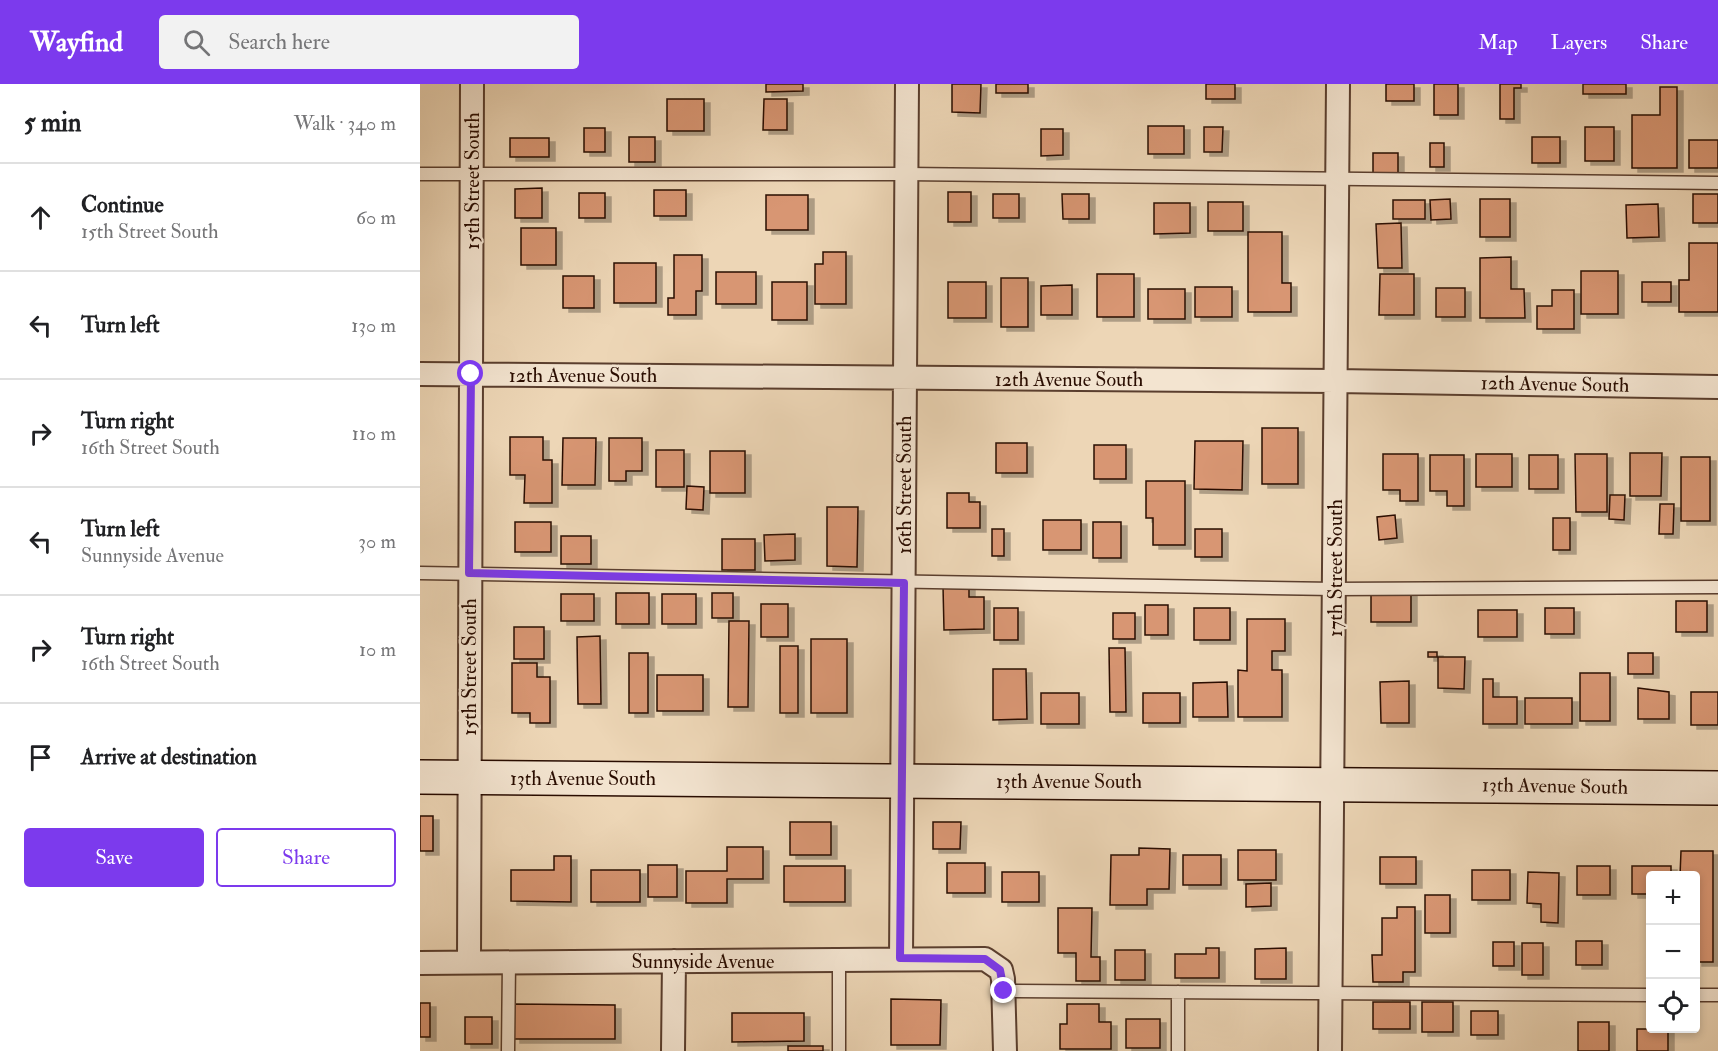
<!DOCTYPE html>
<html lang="en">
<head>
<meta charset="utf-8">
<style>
  :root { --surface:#fff; --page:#f2f2f2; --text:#202124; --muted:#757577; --line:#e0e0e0; --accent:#7c3aed }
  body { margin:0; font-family:"IM FELL Double Pica",serif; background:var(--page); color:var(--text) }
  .controls { position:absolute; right:18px; bottom:18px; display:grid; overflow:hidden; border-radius:6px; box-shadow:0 3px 9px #0003 }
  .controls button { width:54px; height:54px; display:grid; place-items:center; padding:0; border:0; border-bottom:2px solid var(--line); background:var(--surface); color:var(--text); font:30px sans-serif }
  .stop { position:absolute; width:18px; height:18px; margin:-14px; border:4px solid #7c3aed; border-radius:50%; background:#fff }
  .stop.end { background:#7c3aed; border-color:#fff; box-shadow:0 2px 6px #0008 }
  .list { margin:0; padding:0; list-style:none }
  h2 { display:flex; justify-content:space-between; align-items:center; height:78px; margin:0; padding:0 24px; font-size:26px }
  h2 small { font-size:20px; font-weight:400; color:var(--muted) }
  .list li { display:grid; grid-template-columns:39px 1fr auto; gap:18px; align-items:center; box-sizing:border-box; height:108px; padding:0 24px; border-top:2px solid var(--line) }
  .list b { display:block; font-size:22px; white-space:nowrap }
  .list p { margin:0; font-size:20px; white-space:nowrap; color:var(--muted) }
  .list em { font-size:20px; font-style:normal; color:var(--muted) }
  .actions { display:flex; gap:12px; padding:18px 24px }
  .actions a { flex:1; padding:14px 0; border:2px solid var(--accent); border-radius:6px; text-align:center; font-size:21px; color:var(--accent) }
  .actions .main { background:var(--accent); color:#fff }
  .icon { flex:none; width:33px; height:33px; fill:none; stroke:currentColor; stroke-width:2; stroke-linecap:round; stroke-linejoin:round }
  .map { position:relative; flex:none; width:1298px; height:967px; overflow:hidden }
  header { display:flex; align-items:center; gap:36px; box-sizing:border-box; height:84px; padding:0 30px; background:var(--accent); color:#fff }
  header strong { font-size:28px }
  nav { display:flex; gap:33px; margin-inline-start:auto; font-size:21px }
  .search { width:420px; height:54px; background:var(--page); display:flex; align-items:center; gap:15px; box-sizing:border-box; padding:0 21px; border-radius:6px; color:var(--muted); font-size:22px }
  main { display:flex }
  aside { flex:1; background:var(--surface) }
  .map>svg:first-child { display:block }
  .building { fill:#d89673; stroke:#290c00; stroke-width:1.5; filter:url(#shadow) }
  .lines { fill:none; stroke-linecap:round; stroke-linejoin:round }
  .lane-casing { stroke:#5a3e2e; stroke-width:15 }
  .street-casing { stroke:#5a3e2e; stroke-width:26 }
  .secondary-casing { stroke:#290c00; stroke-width:36 }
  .lane { stroke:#f3e4d0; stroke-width:12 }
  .street { stroke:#f3e4d0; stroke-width:22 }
  .secondary { stroke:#f3e4d0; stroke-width:33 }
  .route { stroke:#7c3aed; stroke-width:8 }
  .labels { text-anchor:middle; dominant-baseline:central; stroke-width:4.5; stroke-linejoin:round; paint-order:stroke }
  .street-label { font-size:20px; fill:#290c00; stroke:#f3e4d0 }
</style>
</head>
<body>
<header>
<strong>Wayfind</strong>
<div class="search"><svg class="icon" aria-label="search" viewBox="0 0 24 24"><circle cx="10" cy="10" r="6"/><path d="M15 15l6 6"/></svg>Search here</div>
<nav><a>Map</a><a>Layers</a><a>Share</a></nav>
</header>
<main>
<aside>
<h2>5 min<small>Walk · 340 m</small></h2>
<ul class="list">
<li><svg class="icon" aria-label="ahead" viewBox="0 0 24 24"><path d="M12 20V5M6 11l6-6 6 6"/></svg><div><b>Continue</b><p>15th Street South</p></div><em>60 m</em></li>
<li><svg class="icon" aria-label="left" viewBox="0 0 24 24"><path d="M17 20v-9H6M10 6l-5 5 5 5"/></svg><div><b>Turn left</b></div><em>130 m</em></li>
<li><svg class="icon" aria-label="right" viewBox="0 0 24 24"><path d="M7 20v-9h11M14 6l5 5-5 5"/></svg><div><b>Turn right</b><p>16th Street South</p></div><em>110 m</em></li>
<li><svg class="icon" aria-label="left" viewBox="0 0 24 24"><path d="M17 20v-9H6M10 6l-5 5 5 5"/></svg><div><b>Turn left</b><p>Sunnyside Avenue</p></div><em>30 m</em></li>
<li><svg class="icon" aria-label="right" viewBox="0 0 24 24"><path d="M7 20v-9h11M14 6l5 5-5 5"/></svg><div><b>Turn right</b><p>16th Street South</p></div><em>10 m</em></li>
<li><svg class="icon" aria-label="arrive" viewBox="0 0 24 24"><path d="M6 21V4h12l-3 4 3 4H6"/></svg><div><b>Arrive at destination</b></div></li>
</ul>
<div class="actions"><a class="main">Save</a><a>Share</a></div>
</aside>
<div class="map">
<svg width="1298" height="967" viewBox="0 0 1298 967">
  <defs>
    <filter id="shadow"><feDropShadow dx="6" dy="4" stdDeviation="0" flood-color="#0004"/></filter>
  </defs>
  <rect width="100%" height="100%" fill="#edd6b6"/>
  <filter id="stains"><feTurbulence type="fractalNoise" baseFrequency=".00333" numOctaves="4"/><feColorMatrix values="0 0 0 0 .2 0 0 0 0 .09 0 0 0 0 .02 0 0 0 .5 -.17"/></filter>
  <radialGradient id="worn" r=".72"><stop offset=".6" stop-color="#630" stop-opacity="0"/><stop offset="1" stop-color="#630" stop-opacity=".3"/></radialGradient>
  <path class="building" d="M346,0H383V7L346,8Z
    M532,0H561L560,29L532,28Z
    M576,0H608V9H576Z
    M786,0H815V15H786Z
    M966,0H994V17H966Z
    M1014,0H1038V31H1014Z
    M1080,0H1101V4H1094V35H1080Z
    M1163,0H1206V10H1163Z
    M1240,3H1257V84H1212V31H1240Z
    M247,15H284V47H247Z
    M344,15H367V46H343Z
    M728,42H764V70H728Z
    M784,43H803L802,68H784Z
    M1165,43H1194V77H1165Z
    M164,44H185V68H164Z
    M621,45H643V71L621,72Z
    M209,53H235V78H209Z
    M1112,53H1140V79H1112Z
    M90,54H129V73H90Z
    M1269,56H1298V84H1269Z
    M1010,59H1024V83H1010Z
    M953,69H978V89H953Z
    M122,104V134H95V105Z
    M234,106H266V132H234Z
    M528,108H551V138H528Z
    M159,109H185V134H159Z
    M573,110H599V134H573Z
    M642,110H669V135H643Z
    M1273,110H1298V139H1273Z
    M346,111H388V146H346Z
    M1030,115L1031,135L1011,136L1010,116Z
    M1060,115H1090V153H1060Z
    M973,116H1005V135H973Z
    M788,118H823V147H788Z
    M734,119H770V149L734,150Z
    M1238,120L1239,153L1207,154L1206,121Z
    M981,139L982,184H958L956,140Z
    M101,144H136V181H101Z
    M828,148H862V199H871V228H828Z
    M1269,159H1298V228H1259V196H1269Z
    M403,168H426V220H395V180H403Z
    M254,171H282V207H276V231H248V214H254Z
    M1091,173V205H1104L1105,234H1060V174Z
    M194,179H236V219H194Z
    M1161,187H1198V230H1161Z
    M296,188H336V220H296Z
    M677,190H714V233H677Z
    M960,190H994V231H959Z
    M143,192H174V224H143Z
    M581,194H608V243H581Z
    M352,198H387V236H352Z
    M528,198H566V234H528Z
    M1222,198H1251V218H1222Z
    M652,201V231H621V202Z
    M775,203H812V233H775Z
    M1016,204H1045V233H1016Z
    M728,205H765V235H728Z
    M1132,206H1154V245H1117V222H1132Z
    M842,344H878V400H842Z
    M90,353H123V376H132V419H104L105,391H90Z
    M143,354H176L175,401H142Z
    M189,354H222V387H206V397H189Z
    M775,357H823L822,406L774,405Z
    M576,359H607V389H576Z
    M674,361H706V395H674Z
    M236,366H264V403H236Z
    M290,367H325V409H290Z
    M1210,369H1242L1241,412H1210Z
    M963,370H998V417H980V406H963Z
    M1056,370H1092V403H1056Z
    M1155,370H1187V428H1156Z
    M1010,371H1044V422H1027V407H1010Z
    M1109,371H1138V405H1109Z
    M1261,373H1290V437H1261Z
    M726,397H765V461H733V434H726Z
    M267,402L284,403L283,426L266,425Z
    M527,409H549V418H560V444H527Z
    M1190,411H1205L1204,436L1189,435Z
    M1240,420H1254L1253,450H1239Z
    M407,423H438L437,483L407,482Z
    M975,431L977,454L959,456L957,433Z
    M1133,434H1150V466H1133Z
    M623,436H661V466H623Z
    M95,438H131V468H95Z
    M673,438H701V474H673Z
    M572,445H584V472H572Z
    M775,445H802V473H775Z
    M375,450V476L345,477L344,451Z
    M141,452H171V480H141Z
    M302,455H335V486H302Z
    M523,502H549V513H564V545L524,546Z
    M951,507H991V538H951Z
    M196,509H229V540H196Z
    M292,509H313V534H292Z
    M141,510H174V537H141Z
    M242,510H276V540H242Z
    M1256,517H1287V548H1256Z
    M341,520H368V553H341Z
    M725,521H748V551H725Z
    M574,524H598V556H574Z
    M774,524H810V556H774Z
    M1125,524H1154V550H1125Z
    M1058,526H1097V553H1058Z
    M693,529H715V555H693Z
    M827,535H865V567H852V586H862V633H818V586L827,587Z
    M309,537H329L328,623H308Z
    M94,543H124V575H94Z
    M180,552L181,620H158L157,553Z
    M391,555H427V629H391Z
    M360,562H378V629H360Z
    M689,564H705L706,628H690Z
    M1008,568H1017V573H1045L1044,605L1018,604V573H1008Z
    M209,569H228V629H209Z
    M1208,569H1233V590H1208Z
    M92,579H117V593H130V639H110V629H92Z
    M573,585H606L607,635L573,636Z
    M1160,589H1190V637H1160Z
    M237,591H283V627H237Z
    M1063,595H1073V613H1097V640H1063Z
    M989,597V639H961L960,598Z
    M807,598L808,633H773V599Z
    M1218,604L1249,608V635H1218Z
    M1271,608H1298V641H1271Z
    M621,609H659V640H621Z
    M723,609H760V639H723Z
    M1105,614H1152V640H1105Z
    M0,732H13V767H0Z
    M370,738H411V771H370Z
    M513,738H541L540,765H513Z
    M307,763H343V795H307V819H266V787H307Z
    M719,764L750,765L749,805H727V821H690L691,771H719Z
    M818,766H856V796H818Z
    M1261,767H1293V878H1276V792H1260Z
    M763,771H801V801H763Z
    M134,772H151V818L91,817V786H134Z
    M960,773H996V800H960Z
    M527,779H565V809H527Z
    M228,781H257V813H228Z
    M364,782H425V818H364Z
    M1157,782H1190V811H1157Z
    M1212,782H1251V792H1230V810H1212Z
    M171,786H220V818H171Z
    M1052,786H1090V816H1052Z
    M582,788H619V818H582Z
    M1108,788L1139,789L1138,839L1121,838V820L1107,819Z
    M851,799V822L826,823V800Z
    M1005,811H1030V849H1005Z
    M977,823H995V888H983V898H953L952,871H962V834H977Z
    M638,824H672L671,873H680V897H656V869H638Z
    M1156,857H1182V881H1156Z
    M1073,858H1094V882H1073Z
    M1102,859H1123V891H1102Z
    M786,864H799V894H755V870H786Z
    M866,864V895H835V865Z
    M695,866H725V896H695Z
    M471,915L521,916L520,961H471Z
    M953,918H990V945H953Z
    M1002,918H1033V948H1002Z
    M0,919H10V953H0Z
    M94,920L195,921V955H94Z
    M647,920H679V938H691V965H640V940H647Z
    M1051,927H1078V951H1051Z
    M312,929H384V957L312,958Z
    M45,933H72V960H45Z
    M706,935H740V964H706Z
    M1158,938H1189V967H1158Z
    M1217,945H1248V967H1217Z
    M368,962H403V967H368Z"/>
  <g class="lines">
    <g class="lane-casing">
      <path id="lane" d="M0,90H486L1298,99
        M0,489L914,505L1298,503
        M419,876V967
        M584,907L1230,911
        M1276,911H1298
        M88,967L89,878
        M758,967V908"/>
    </g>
    <g class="street-casing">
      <path id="street" d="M0,290L916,297L1298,303
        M481,874L487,0
        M49,878L52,0
        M0,879L565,875L581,886L583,895L585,967
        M253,967L254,877
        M910,967L918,0"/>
    </g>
    <g class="secondary-casing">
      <path id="secondary" d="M0,693L1298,704"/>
    </g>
    <use href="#lane" class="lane"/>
    <use href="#street" class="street"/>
    <use href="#secondary" class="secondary"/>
  </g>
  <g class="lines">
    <path class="route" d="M51,290L49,489L484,499L480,874L565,875L580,886L584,907"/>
  </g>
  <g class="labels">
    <g class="street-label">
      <text transform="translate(52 97) rotate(-90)">15th Street South</text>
      <text x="163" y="291">12th Avenue South</text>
      <text x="649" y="295">12th Avenue South</text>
      <text transform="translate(1135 300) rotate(1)">12th Avenue South</text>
      <text transform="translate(484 401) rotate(-90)">16th Street South</text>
      <text transform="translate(915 484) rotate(-90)">17th Street South</text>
      <text transform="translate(49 583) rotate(-90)">15th Street South</text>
      <text x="163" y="694">13th Avenue South</text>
      <text x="649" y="697">13th Avenue South</text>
      <text transform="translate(1135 702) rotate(1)">13th Avenue South</text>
      <text x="283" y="877">Sunnyside Avenue</text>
    </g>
  </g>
  <rect width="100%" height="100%" filter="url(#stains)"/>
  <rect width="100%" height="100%" fill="url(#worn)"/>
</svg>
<div class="controls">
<button>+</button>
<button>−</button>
<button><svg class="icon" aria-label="locate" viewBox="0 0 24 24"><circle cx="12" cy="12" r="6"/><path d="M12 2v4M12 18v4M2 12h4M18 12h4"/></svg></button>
</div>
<div class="stop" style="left:51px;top:290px"></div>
<div class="stop end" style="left:584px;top:907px"></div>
</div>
</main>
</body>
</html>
